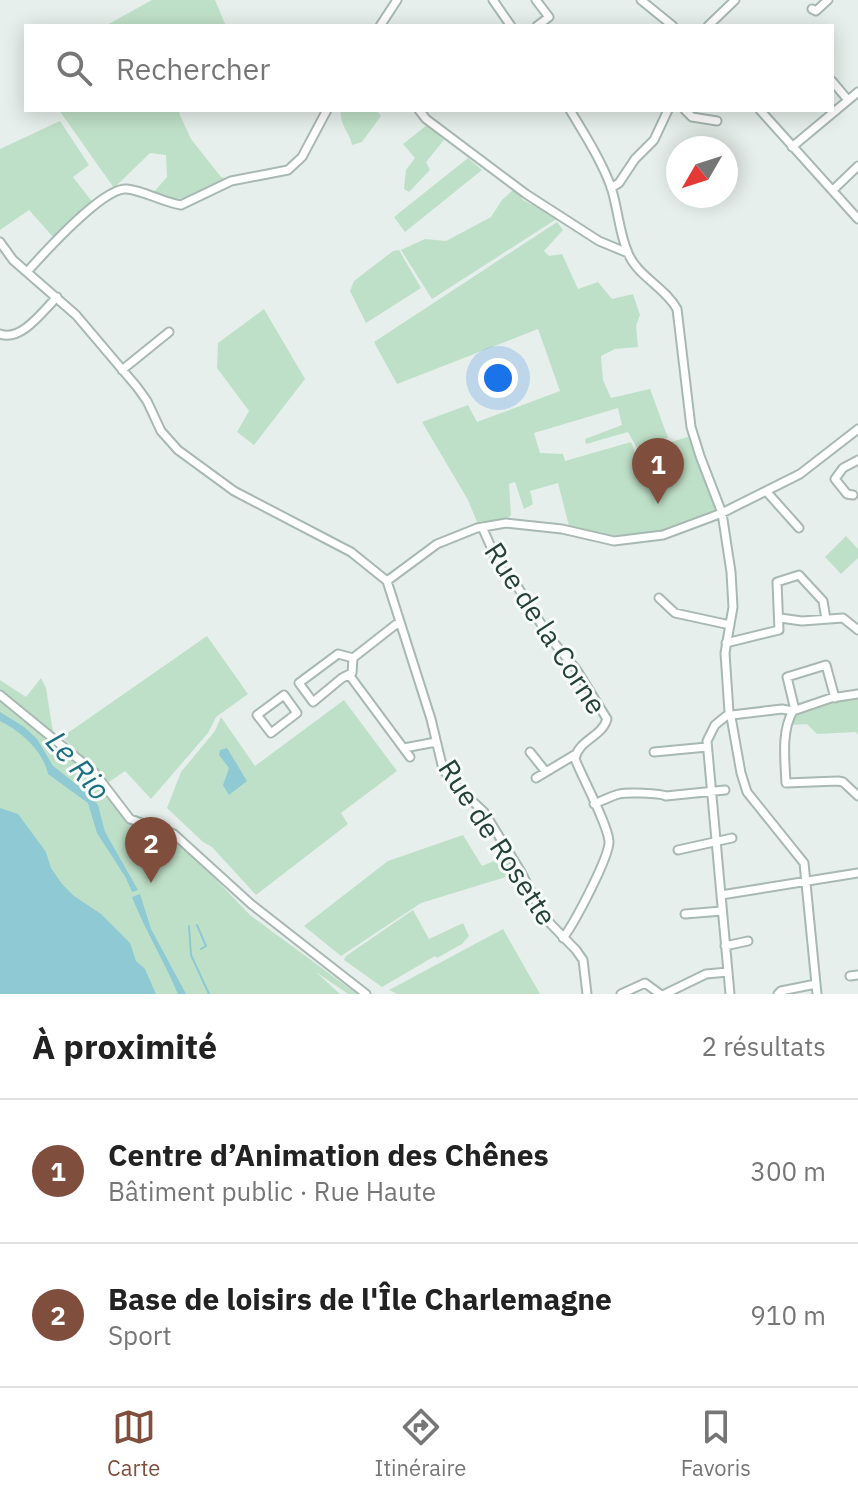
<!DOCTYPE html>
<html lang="fr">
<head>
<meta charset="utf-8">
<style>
  :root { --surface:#fff; --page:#f2f2f2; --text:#222; --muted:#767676; --line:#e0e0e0; --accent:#804e3d }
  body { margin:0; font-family:"IBM Plex Sans",sans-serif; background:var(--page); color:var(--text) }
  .compass { position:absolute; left:666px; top:136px; width:72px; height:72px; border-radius:50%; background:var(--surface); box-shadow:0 4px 20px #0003; rotate:231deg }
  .you { position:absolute; left:498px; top:378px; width:28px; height:28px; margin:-20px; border:6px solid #fff; border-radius:50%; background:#1a73e8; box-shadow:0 0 0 12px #1a73e833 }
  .badge { display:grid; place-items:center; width:52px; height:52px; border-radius:50%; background:var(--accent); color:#fff; font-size:26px; font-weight:700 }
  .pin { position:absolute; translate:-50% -66px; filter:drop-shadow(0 2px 4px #0008) }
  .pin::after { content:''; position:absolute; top:42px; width:28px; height:24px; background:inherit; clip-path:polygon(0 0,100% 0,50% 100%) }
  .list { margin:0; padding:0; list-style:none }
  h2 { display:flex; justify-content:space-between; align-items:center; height:104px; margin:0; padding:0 32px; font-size:34px }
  h2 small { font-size:26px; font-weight:400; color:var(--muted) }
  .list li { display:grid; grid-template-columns:52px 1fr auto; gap:24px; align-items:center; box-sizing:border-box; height:144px; padding:0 32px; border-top:2px solid var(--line) }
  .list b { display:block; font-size:30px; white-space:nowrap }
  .list p { margin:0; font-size:26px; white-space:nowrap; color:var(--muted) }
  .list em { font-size:26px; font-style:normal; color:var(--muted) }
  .icon { flex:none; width:44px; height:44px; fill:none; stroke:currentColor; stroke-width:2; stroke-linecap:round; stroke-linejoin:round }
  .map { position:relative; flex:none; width:858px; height:994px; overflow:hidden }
  .search { position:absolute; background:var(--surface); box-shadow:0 4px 20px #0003; left:24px; right:24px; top:24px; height:88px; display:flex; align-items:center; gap:20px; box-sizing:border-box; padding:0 28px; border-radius:0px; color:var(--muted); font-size:30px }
  .sheet { height:392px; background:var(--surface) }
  nav { display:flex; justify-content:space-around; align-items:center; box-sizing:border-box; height:112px; border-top:2px solid var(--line); background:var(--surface); font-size:22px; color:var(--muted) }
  nav a { display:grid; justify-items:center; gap:4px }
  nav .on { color:var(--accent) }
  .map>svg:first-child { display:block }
  .green { fill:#bfe0c8 }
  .water { fill:#8ec9d4 }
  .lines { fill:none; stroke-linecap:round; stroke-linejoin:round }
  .stream { stroke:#8ec9d4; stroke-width:2 }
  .minor-casing { stroke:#a8b8b2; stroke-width:11 }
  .minor { stroke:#fff; stroke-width:7 }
  .labels { text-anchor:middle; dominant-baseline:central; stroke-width:6; stroke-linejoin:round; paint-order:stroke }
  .street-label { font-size:28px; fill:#24423a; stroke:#f7fbf9 }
  .water-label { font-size:30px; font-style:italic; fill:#1c6f80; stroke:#f7fbf9 }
</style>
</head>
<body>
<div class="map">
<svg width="858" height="994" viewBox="0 0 858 994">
  <rect width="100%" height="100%" fill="#e6efeb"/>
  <path class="green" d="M152,0H215L226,26H105Z
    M59,110H181L179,113L191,139L221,177L227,179C194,195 191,206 153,193L167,177L166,155L150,153L114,188Z
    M341,110H376L381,116L362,142L352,145C350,132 339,126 341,110Z
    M60,121L89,165L73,177L94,204L54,238L29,210L0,230V149Z
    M427,125L444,140L426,162L430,170L409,192L404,189L406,170L415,158L403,144Z
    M468,158L482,170L405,232L394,217Z
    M514,189L523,200L558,218L432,299L401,250L425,239L446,241L491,217L502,200Z
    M557,222L563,230L544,251L549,256L562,254L578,289L598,282L612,299L633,294L640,315L636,326L638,347L615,349L601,356L603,380L611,398L650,389L668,438L637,448L628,432L586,444L585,439L622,425L618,408L534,433L540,453L563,454L565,461L631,442L635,453L691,436L719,511C658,533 636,542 570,530L558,483L530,491L533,504L524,509L515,482L509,484L511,515L507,519L477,522L468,500L422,422L468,405L477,422L560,391L538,329L397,384L374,342Z
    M399,250L421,288L366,323L350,291L354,281L393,251Z
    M264,309L305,379L254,445L237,432L249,411L217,368L218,343Z
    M846,536L858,549V558L841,574L825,557Z
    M207,636L248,694L216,717L208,733L151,799L125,771L109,782L62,737Z
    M41,678L46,688L53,732L0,692V680L26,697Z
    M0,697L86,766L128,819L165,831L179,841L250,915L357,994H348L316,972L340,994H0Z
    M858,697V735L856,732L817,734L807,724L790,725L796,712L831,701Z
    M344,700L397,771L341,813L348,824L256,895L212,847L203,842L167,808L181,772L215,731L221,717L255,766Z
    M463,835L482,866L508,855L519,873L421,903L341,956L304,926L388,861Z
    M413,910L429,939L463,923L469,936L462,944L437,958L435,956L382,987L344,960L346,956Z
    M503,929L540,994H397L389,990Z"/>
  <path class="water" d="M0,712L24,727L37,739L53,766L90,795L98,805L105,832L138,890L132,892L126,878L97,833L88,803L48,774C43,750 20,731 0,721Z
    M227,748L247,781L229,795L223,785L229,768L219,755L220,750Z
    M0,808L18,814L46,852L51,868L62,884L74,896L101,914L130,943L136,961L145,969L156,994H0Z
    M140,894L151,929L186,994H178C164,961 145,930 132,897Z"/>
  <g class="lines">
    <path class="stream" d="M197,925L206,946L201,949
      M189,926L191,955L209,994"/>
    <g class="minor-casing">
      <path id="minor" d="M493,0L511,26
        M536,0L549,17L537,26
        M641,0L673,26
        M812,9L816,11L828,0
        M380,26L397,0
        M708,26L735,0
        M832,81L848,100
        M419,110L426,119L526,194L599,241L628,253
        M570,110C585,135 601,160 611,187C618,208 619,233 628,253C637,276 665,287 677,309L691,427L700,456L722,513L731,572L733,607L725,653L729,712
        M685,110L692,117L717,121
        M760,110L858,219
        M792,147L858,92
        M611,188L619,183L635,159L654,140L668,110
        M833,190L858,166
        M0,242L13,260L76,315L137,387L147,401L161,431L178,450L234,491L351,552L387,581
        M27,272C43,254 104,186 127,189C145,191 162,202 181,205L231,181L288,170L302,157L327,110
        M0,334C21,342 43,311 57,297
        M122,370L169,332
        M766,491L799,528
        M853,495L847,494L835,479L843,468L858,460
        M482,527L501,569L517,586L550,638L576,669L607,719C602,737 578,740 575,759C583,779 607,823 609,841C610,856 574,924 563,938
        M387,581L437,544L477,528L506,523L562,529L614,541L663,535L722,513L800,474L858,429
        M387,581L431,719L443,769L452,782L484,812L521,872L544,917L576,950L583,960L587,994
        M659,598L675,613L730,625
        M780,618L802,621L843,618L858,630
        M726,643L779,630L777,582L799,575L823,601L826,619
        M338,654L353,658L352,673L342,678L313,702L299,683Z
        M353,658L399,622
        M350,676L410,757
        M0,695L94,772L130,819L174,834L251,904L366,994
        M284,695L297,713L271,733L257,715Z
        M795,710L787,677L826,665L835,698
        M793,711C781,731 785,760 786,783L838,781L843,782L858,796
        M732,715L782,709L793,711L831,698L858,694
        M726,716L715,725L707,741L730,994
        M731,717L741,773L747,792L804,863L817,994
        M404,748L436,742
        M530,752L546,772
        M654,752L707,747
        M536,778L576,754
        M594,804C602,801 611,796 619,794C626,792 660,793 666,796L725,790
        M678,850L732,838
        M721,895L858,873
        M685,914L722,911
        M725,946L748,941
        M850,976L858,975
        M621,994L645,983L660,994
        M665,994L706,974L728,972
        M778,994L781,991L816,984"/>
    </g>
    <use href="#minor" class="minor"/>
  </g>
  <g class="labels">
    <g class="street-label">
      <text transform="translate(546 628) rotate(57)">Rue de la Corne</text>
      <text transform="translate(498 842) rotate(57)">Rue de Rosette</text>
    </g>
    <g class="water-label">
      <text transform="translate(79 765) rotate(49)">Le Rio</text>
    </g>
  </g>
</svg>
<svg class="compass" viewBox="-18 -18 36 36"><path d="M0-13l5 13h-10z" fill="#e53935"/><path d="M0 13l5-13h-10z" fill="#767676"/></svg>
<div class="you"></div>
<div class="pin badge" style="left:658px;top:504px">1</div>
<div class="pin badge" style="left:151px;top:883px">2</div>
<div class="search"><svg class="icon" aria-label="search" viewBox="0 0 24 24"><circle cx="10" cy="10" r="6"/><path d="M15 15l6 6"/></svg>Rechercher</div>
</div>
<section class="sheet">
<h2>À proximité<small>2 résultats</small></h2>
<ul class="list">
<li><span class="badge">1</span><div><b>Centre d’Animation des Chênes</b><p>Bâtiment public · Rue Haute</p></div><em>300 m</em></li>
<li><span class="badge">2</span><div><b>Base de loisirs de l'Île Charlemagne</b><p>Sport</p></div><em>910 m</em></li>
</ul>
</section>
<nav>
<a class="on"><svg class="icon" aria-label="map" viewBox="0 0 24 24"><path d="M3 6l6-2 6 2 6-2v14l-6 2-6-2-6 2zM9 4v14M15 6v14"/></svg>Carte</a>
<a><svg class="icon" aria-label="directions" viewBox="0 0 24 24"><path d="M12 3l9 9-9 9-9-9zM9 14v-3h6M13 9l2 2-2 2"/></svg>Itinéraire</a>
<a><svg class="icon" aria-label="saved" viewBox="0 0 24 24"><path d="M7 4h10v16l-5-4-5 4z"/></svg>Favoris</a>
</nav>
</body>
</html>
